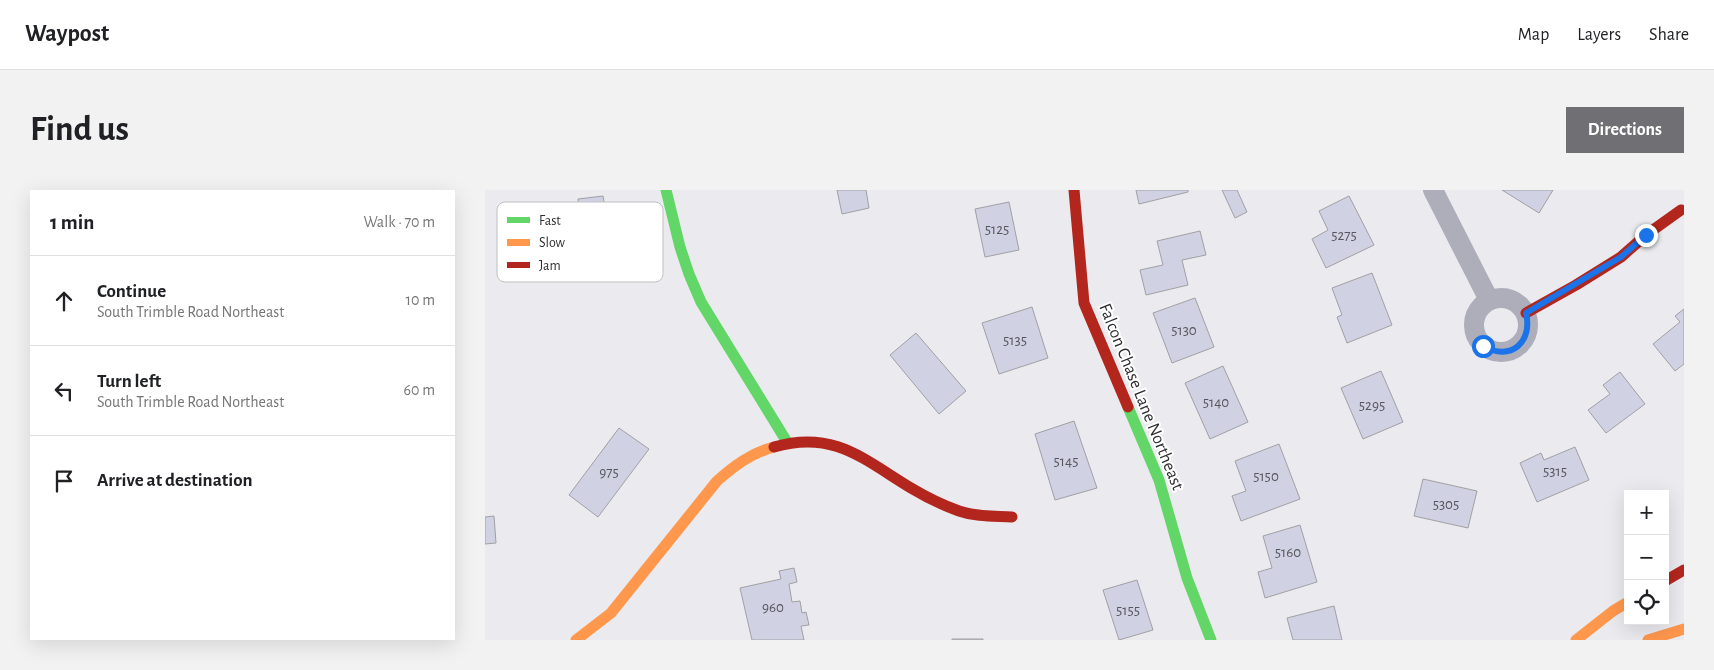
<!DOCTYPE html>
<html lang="en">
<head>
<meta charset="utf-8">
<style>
  :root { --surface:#fff; --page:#f2f2f2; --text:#202124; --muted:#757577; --line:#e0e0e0; --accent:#707074 }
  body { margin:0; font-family:"Alegreya Sans",sans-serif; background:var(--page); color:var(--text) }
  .controls { position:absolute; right:15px; bottom:15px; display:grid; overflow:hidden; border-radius:0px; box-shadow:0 5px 20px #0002 }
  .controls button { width:45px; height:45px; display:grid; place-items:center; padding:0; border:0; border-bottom:1px solid var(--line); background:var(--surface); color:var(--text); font:25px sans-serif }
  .stop { position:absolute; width:15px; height:15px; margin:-11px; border:4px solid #1a73e8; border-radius:50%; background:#fff }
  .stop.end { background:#1a73e8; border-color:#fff; box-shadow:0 1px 5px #0008 }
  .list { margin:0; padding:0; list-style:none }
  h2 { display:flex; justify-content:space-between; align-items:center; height:65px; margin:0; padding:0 20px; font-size:21px }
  h2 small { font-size:16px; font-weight:400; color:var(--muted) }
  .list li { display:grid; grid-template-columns:32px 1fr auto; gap:15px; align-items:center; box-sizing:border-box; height:90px; padding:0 20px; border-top:1px solid var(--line) }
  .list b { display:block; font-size:19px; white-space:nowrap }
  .list p { margin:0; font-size:16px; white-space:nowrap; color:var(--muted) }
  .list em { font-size:16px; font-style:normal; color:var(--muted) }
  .icon { flex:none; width:28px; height:28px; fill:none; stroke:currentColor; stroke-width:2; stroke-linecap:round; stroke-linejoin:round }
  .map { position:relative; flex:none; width:1199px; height:450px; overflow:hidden; border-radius:0px }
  header { display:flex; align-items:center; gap:30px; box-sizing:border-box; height:70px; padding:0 25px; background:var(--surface); border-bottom:1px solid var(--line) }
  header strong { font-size:24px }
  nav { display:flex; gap:28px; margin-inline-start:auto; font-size:18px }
  .intro { display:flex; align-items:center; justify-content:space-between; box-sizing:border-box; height:120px; padding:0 30px }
  h1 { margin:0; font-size:35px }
  .button { padding:12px 22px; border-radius:0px; background:var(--accent); color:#fff; font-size:18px; font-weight:700 }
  main { display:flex; gap:30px; padding:0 30px }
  aside { flex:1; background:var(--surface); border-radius:0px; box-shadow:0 5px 20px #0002 }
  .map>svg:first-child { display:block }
  .building { fill:#d0d1e3; stroke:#a0a0a4 }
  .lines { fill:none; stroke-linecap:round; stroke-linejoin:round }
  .street { stroke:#adaeba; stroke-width:20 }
  .fast { stroke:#63d668; stroke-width:11 }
  .slow { stroke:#ff974d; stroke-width:11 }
  .jam { stroke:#b3261e; stroke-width:11 }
  .route { stroke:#1a73e8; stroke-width:6 }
  .labels { text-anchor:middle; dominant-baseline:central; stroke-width:4; stroke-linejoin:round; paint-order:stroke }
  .number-label { font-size:15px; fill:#56575e }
  .street-label { font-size:18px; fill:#2e2e31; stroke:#fff }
  .key { fill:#fff; stroke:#c0c0c1; stroke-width:1 }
  .key-label { font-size:14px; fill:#2e2e31 }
</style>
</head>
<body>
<header>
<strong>Waypost</strong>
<nav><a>Map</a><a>Layers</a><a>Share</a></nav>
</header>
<div class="intro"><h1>Find us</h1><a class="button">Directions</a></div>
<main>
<aside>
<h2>1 min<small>Walk · 70 m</small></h2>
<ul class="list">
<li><svg class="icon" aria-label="ahead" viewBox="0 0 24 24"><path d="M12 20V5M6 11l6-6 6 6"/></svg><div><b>Continue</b><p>South Trimble Road Northeast</p></div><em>10 m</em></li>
<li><svg class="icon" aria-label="left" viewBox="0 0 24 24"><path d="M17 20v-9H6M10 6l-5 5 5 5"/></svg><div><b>Turn left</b><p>South Trimble Road Northeast</p></div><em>60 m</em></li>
<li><svg class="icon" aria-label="arrive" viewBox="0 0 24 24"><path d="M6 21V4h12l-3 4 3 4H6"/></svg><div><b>Arrive at destination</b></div></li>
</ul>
</aside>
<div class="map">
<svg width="1199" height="450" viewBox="0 0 1199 450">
  <rect width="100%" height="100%" fill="#eaeaef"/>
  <path class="building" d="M352,0H381L384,18L357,24Z
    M651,0H703V2L654,14Z
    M737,0H752L762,22L750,28Z
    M1017,0H1068L1054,23Z
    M118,6L127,62L98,65L95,45H90L88,27H95L93,9Z
    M864,6L889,55L841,78L827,49L843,40L834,21Z
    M524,12L534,60L500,67L490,19Z
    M715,41L721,65L697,70L703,95L661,105L655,80L678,75L672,51Z
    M887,83L907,135L862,153L852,127L857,125L847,98Z
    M710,108L729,157L687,173L668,123Z
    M547,117L563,168L514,184L497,133Z
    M1199,119V174L1190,181L1168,154L1195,132L1190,126Z
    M431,143L481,201L454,224L405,165Z
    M738,176L763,232L725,249L700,193Z
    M896,181L918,232L878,249L856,198Z
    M1135,182L1160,214L1121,243L1103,220L1125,204L1118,195Z
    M589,231L612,298L570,310L550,244Z
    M134,238L164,259L113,327L84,305Z
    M794,254L815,309L756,331L747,306L761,301L750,271Z
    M1090,257L1104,290L1052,312L1035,273L1056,263L1059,270Z
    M938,289L992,301L983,338L929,326Z
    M9,326L11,353L0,354V327Z
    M815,335L832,392L780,408L773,382L787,378L778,346Z
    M309,378L312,392L304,394L307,412L315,411L317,423L321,422L324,435L316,436L319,450H267L255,398L296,389L294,381Z
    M652,390L668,440L634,450L618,400Z
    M849,416L857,450H808L802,428Z
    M467,449H498V450H467Z"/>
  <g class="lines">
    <path class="street" d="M948,0L1004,110
      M989 135a27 27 0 1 1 54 0a27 27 0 1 1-54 0Z"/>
    <path class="fast" d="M181,0L195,57L204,84L216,112L302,252
      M643,217L674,290L702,388L726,450"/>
    <path class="slow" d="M91,450L126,423L232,291C249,276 266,263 289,257
      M1091,450L1128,421L1143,412
      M1163,450L1199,439"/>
    <path class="jam" d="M589,0L599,113L643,217
      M1041,123L1091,95L1136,67L1161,45L1196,20
      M289,257C349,240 378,269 426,298C441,307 457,315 474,321C491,327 509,326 527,327
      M1180,391L1199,380"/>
  </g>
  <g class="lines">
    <path class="route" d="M998,156C1026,172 1048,152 1041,123L1136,67L1161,45"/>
  </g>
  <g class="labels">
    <g class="number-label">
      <text x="512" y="39">5125</text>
      <text x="859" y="45">5275</text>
      <text x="699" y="140">5130</text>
      <text x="530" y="150">5135</text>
      <text x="731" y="212">5140</text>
      <text x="887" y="215">5295</text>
      <text x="581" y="271">5145</text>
      <text x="1070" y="281">5315</text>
      <text x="124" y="282">975</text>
      <text x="781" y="286">5150</text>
      <text x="961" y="314">5305</text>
      <text x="803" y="362">5160</text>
      <text x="288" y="417">960</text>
      <text x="643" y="420">5155</text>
    </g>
    <g class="street-label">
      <text transform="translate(656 207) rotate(68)">Falcon Chase Lane Northeast</text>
    </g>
  </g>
  <rect x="12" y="12" width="166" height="80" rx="8" class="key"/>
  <rect x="22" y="27" width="23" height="6" fill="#63d668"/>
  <rect x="22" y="49" width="23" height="7" fill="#ff974d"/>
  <rect x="22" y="72" width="23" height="6" fill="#b3261e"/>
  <g class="key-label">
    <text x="54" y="35">Fast</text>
    <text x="54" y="57">Slow</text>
    <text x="54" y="80">Jam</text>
  </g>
</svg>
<div class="controls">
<button>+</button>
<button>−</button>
<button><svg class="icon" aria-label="locate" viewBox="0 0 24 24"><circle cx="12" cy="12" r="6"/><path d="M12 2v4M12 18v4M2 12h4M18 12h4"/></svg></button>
</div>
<div class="stop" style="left:998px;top:156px"></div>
<div class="stop end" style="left:1161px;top:45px"></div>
</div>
</main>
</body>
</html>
